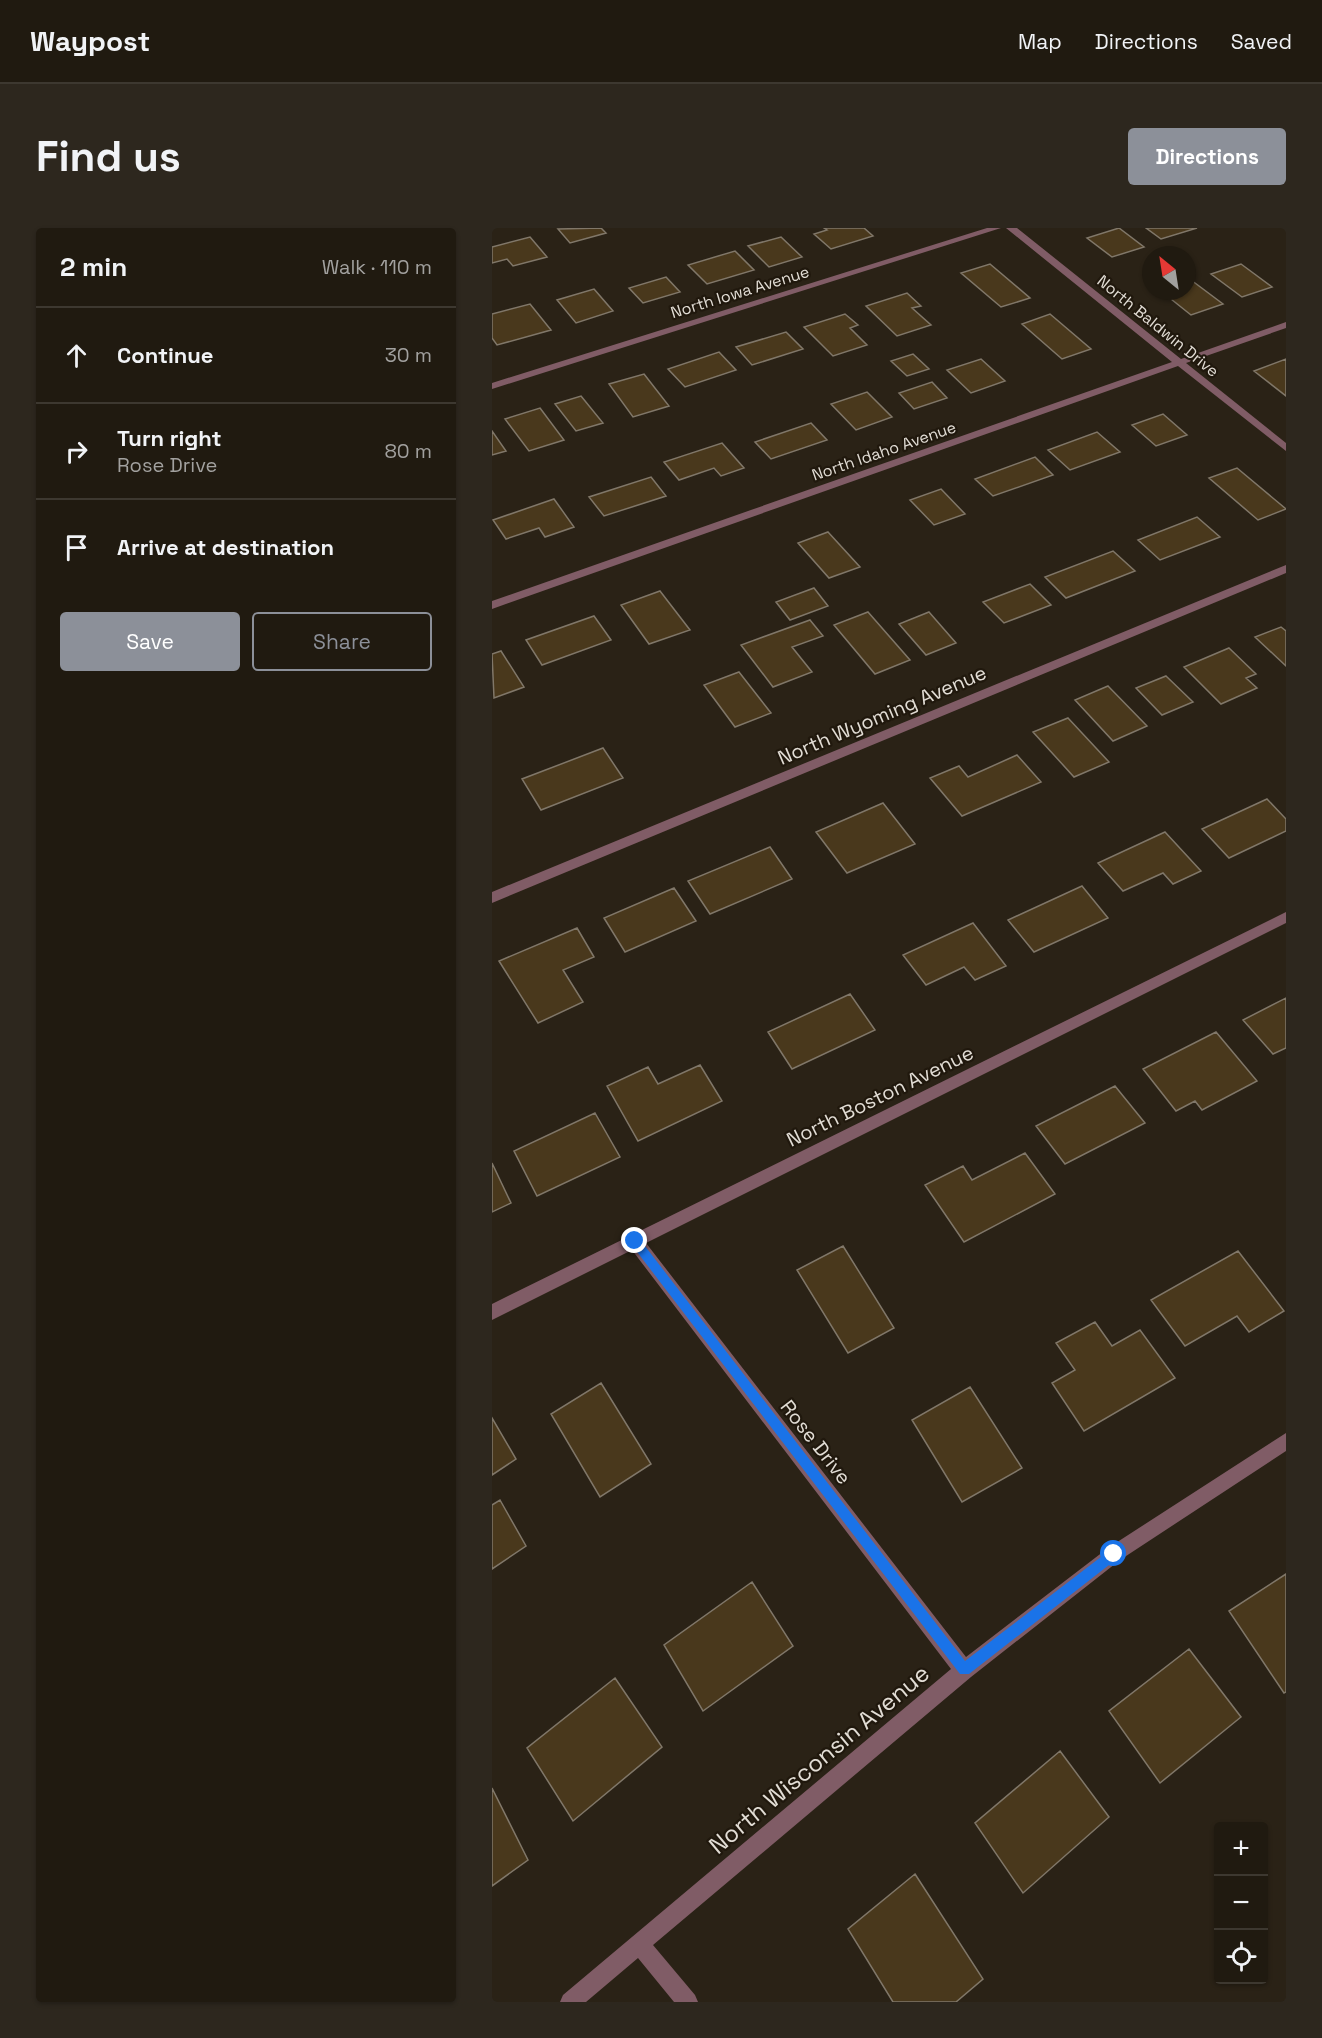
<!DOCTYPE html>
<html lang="en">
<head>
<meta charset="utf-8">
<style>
  :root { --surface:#201a10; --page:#2d271e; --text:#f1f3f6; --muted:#a2a19f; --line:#3d3830; --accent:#8c9099 }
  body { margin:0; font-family:"Space Grotesk",sans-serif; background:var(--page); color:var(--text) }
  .controls { position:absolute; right:18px; bottom:18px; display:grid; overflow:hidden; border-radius:6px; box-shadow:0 2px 4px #0004 }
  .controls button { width:54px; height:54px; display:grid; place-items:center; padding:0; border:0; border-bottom:2px solid var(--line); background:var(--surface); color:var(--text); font:30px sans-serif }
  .compass { position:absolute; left:650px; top:18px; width:54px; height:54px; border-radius:50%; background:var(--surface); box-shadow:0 2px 4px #0004; rotate:330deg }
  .stop { position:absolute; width:18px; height:18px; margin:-14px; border:4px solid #1a73e8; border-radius:50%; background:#fff }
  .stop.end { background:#1a73e8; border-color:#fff; box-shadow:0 2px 6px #0008 }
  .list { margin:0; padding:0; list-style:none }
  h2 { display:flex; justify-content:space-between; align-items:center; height:78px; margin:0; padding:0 24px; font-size:26px }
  h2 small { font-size:20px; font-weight:400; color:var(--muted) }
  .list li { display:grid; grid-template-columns:39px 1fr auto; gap:18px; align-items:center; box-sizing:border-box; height:96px; padding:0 24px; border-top:2px solid var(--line) }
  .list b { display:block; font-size:22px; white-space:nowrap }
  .list p { margin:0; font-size:20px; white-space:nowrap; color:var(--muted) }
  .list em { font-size:20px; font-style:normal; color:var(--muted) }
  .actions { display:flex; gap:12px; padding:18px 24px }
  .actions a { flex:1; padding:14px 0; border:2px solid var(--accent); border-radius:6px; text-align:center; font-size:21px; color:var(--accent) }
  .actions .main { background:var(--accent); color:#fff }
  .icon { flex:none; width:33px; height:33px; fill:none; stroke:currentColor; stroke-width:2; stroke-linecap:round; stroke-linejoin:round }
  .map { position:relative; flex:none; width:794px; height:1774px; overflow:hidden; border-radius:6px }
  header { display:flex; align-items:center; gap:36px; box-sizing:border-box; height:84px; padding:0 30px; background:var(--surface); border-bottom:2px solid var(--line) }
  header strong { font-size:28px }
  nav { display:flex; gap:33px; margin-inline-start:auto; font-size:21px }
  .intro { display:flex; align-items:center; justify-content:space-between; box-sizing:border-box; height:144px; padding:0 36px }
  h1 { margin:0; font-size:42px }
  .button { padding:15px 27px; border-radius:6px; background:var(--accent); color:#fff; font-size:21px; font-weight:700 }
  main { display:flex; gap:36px; padding:0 36px }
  aside { flex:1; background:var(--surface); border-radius:6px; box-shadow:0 2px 4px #0004 }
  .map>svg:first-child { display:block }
  .building { fill:#49381c; stroke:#807769; stroke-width:1.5 }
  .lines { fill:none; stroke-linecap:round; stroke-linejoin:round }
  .minor { fill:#805c66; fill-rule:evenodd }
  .route { fill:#1a73e8 }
  .labels { text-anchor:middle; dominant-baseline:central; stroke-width:4.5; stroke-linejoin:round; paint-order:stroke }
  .far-street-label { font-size:16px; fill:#e2ddd5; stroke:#20180d }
  .street-label { font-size:20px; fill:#e2ddd5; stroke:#20180d }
  .near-street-label { font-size:24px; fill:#e2ddd5; stroke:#20180d }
</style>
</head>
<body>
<header>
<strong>Waypost</strong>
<nav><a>Map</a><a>Directions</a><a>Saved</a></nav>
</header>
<div class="intro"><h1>Find us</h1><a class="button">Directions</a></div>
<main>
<aside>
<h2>2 min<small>Walk · 110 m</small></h2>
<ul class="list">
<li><svg class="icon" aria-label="ahead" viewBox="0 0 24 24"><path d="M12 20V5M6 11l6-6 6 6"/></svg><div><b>Continue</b></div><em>30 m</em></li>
<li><svg class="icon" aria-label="right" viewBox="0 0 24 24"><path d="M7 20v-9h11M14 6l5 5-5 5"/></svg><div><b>Turn right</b><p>Rose Drive</p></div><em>80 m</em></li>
<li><svg class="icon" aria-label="arrive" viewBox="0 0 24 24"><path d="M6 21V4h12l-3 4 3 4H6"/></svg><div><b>Arrive at destination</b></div></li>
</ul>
<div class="actions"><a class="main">Save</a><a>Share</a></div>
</aside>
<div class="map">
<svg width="794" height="1774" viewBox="0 0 794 1774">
  <rect width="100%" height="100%" fill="#2a2216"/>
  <path class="building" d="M109,0L114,5L78,15L66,1Z
    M332,0H372L381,8L339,21L322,6L335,2Z
    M627,0L652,19L620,29L595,10Z
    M654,0H705L669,11Z
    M38,9L55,29L21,38L15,31L0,35V19Z
    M289,9L310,29L277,39L256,18Z
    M243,23L262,42L215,56L196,37Z
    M498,36L538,70L509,79L469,45Z
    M749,36L780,59L750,69L719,46Z
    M174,49L188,64L151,75L137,60Z
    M695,49L731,76L699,87L669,63H695Z
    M102,61L121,83L84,95L65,72Z
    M415,65L429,78L420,80L439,97L405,108L374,78Z
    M38,76L59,102L5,117L0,110V86Z
    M353,86L366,97L358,100L375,117L341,128L312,99Z
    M558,86L599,121L570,131L530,96Z
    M294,104L311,121L260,137L244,119Z
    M227,124L244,142L193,159L176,141Z
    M421,126L437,141L415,148L399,133Z
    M489,131L513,153L479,165L455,142Z
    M794,131V168L762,143Z
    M152,146L177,178L141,189L117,156Z
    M440,154L455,170L422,181L407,165Z
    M375,164L400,189L364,202L339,176Z
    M89,168L111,195L84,203L63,176Z
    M48,180L72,212L37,223L13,191Z
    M671,186L695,207L664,218L640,197Z
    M319,195L335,212L279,231L263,214Z
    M0,203L14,223L0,227Z
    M605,204L628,224L578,242L556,222Z
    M230,215L252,240L229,248L222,240L187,252L172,234Z
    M543,229L561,247L501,268L483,251Z
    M745,240L794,281L766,292L717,250Z
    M159,249L174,268L112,288L97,269Z
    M449,261L473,286L442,297L418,272Z
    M62,271L82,299L53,309L47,300L14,311L1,292Z
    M705,289L728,309L668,332L646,312Z
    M336,304L368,339L337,350L306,315Z
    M621,323L643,343L574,370L553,349Z
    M538,356L559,377L512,395L491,374Z
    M322,360L336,378L298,392L284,374Z
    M168,363L198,402L157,416L129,377Z
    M376,384L418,432L383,446L342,397Z
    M437,384L464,415L434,427L407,396Z
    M102,388L119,412L50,437L34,412Z
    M318,392L331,408L300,419L320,444L281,459L249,417Z
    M789,399L794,403V438L763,409Z
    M737,420L764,446L754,450L765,460L729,476L692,439Z
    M9,423L32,459L2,470L0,426Z
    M247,444L279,485L243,499L212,457Z
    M674,448L701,474L670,487L644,460Z
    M616,458L655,498L621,513L583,472Z
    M576,490L617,534L582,549L541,504Z
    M111,520L131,550L49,582L30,551Z
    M525,527L549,554L470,588L438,550L467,538L476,549Z
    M775,571L794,591V603L737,630L710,601Z
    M391,575L423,616L355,645L324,604Z
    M673,604L709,643L681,656L671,645L631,663L606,635Z
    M278,619L300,651L218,686L196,653Z
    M590,658L616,690L542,724L516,692Z
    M182,660L204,693L133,724L112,690Z
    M481,695L514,738L483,752L472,739L434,757L411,727Z
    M85,700L102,729L71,742L91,774L46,795L7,733Z
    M358,766L383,802L300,841L276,804Z
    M794,770V820L781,826L751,792Z
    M724,804L765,853L710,882L703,873L684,883L651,841Z
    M208,837L230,873L146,913L115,858L156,839L166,856Z
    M623,858L653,895L573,936L544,898Z
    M103,885L128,929L45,968L22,923Z
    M533,925L563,966L472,1014L433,957L471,938L480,952Z
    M0,935L19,975L0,984Z
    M351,1018L402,1100L356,1125L305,1042Z
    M746,1023L792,1083L757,1104L745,1088L693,1118L659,1072Z
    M603,1094L620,1118L648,1102L683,1150L592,1203L560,1155L583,1142L564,1115Z
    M109,1155L159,1236L108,1269L59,1186Z
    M478,1159L530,1240L470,1274L420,1192Z
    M0,1190L24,1231L0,1247Z
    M8,1272L34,1318L0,1341V1277Z
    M794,1346V1464L792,1465L737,1383Z
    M260,1354L301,1418L211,1483L172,1417Z
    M697,1421L749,1489L668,1555L617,1483Z
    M123,1450L170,1519L81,1593L35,1520Z
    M568,1523L617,1589L531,1665L483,1595Z
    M0,1560L36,1632L0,1658Z
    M423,1646L491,1751L464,1774H401L356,1701Z"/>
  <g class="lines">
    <path class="minor" d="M495,0H509L0,161V155Z
      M514,0H525L689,131L794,94V100L694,135L794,215V223L686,138L0,381V373L680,134Z
      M794,337V345L0,675V664Z
      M794,684V695L154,1015L474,1429L616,1320L794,1205V1223L628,1332L479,1449L161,1717L203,1767L206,1774H182L146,1730L94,1774H68L71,1767L459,1441L140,1022L0,1092V1076Z"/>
  </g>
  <path class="route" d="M143,1008L146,1009L473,1433L618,1322H626V1330L477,1446H468L139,1016V1009Z"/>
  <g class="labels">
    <g class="far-street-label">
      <text transform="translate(248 64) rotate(-17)">North Iowa Avenue</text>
      <text transform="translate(666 98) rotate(39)">North Baldwin Drive</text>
      <text transform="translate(392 223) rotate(-19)">North Idaho Avenue</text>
    </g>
    <g class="street-label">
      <text transform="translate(390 487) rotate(-23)">North Wyoming Avenue</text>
      <text transform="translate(388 868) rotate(-26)">North Boston Avenue</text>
      <text transform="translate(324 1214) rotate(52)">Rose Drive</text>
    </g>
    <g class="near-street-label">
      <text transform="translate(327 1531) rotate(-40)">North Wisconsin Avenue</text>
    </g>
  </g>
</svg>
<div class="controls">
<button>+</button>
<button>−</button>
<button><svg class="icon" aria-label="locate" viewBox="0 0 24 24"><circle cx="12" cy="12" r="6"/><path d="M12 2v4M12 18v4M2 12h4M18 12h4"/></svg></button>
</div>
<svg class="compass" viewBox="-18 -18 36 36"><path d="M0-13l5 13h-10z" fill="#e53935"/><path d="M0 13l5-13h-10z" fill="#a2a19f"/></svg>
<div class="stop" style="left:622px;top:1326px"></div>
<div class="stop end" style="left:143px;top:1013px"></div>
</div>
</main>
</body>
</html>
